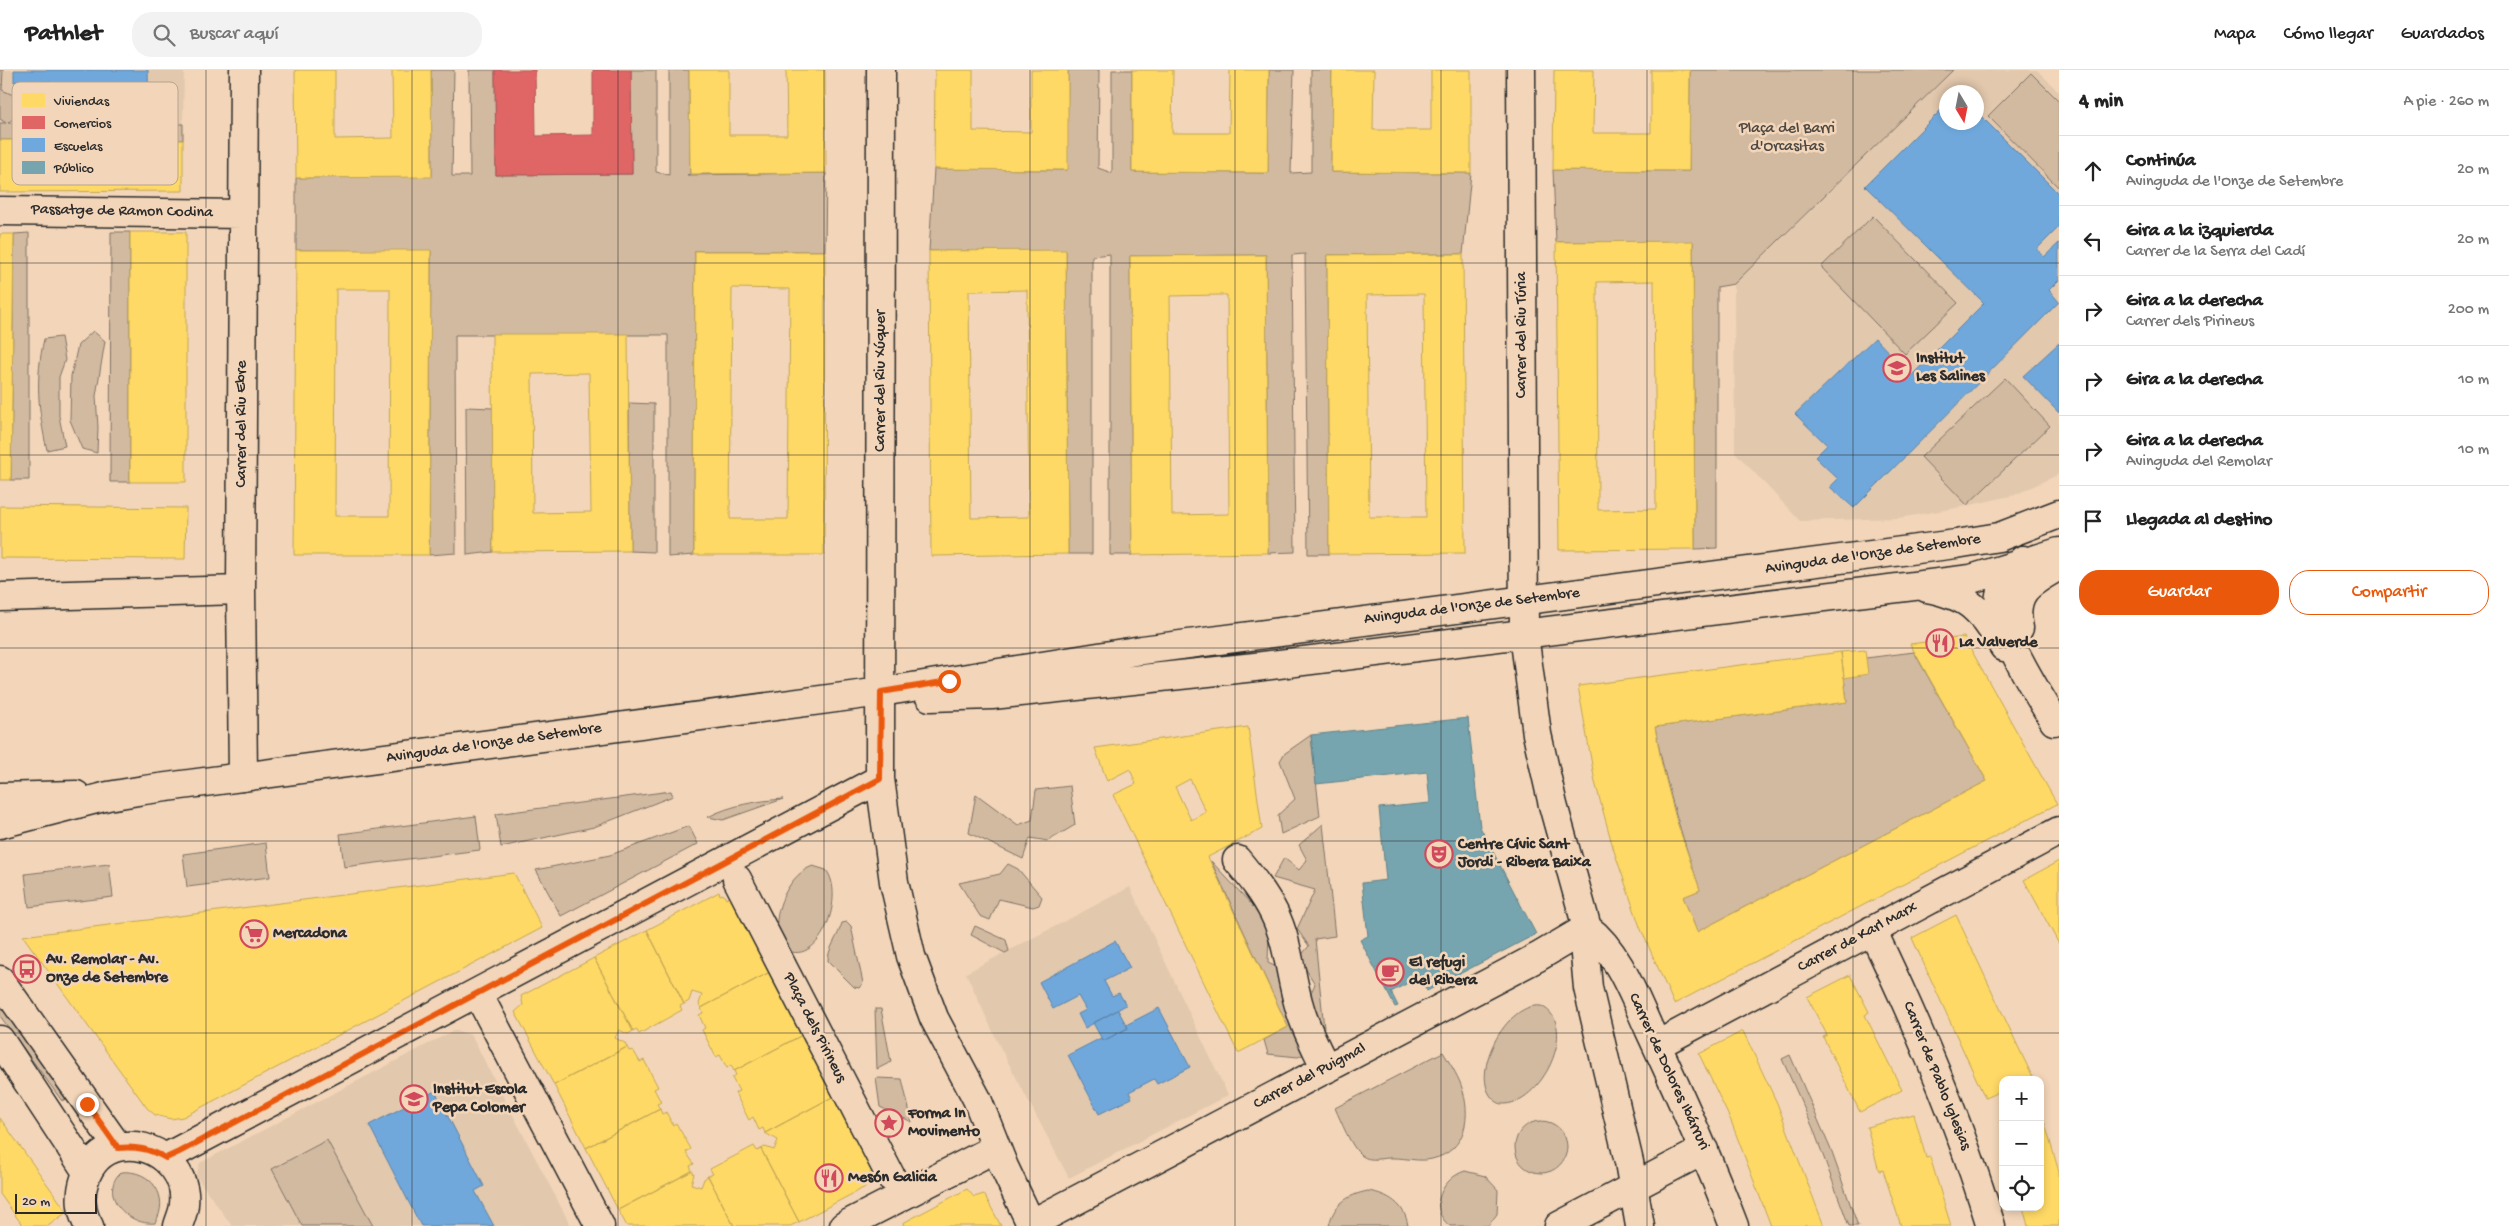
<!DOCTYPE html>
<html lang="es">
<head>
<meta charset="utf-8">
<style>
  :root { --surface:#fff; --page:#f2f2f2; --text:#222; --muted:#767676; --line:#e0e0e0; --accent:#ea580c }
  body { margin:0; font-family:"Gochi Hand",sans-serif; background:var(--page); color:var(--text) }
  .controls { position:absolute; right:15px; bottom:15px; display:grid; overflow:hidden; border-radius:10px; box-shadow:0 2px 8px #0003 }
  .controls button { width:45px; height:45px; display:grid; place-items:center; padding:0; border:0; border-bottom:1px solid var(--line); background:var(--surface); color:var(--text); font:25px sans-serif }
  .compass { position:absolute; left:1939px; top:15px; width:45px; height:45px; border-radius:50%; background:var(--surface); box-shadow:0 2px 8px #0003; rotate:170deg }
  .scale { position:absolute; left:15px; bottom:12px; width:82px; box-sizing:border-box; padding-left:5px; border:2px solid #2b2b2b; border-top:0; font-size:14px; line-height:18px; white-space:nowrap; color:#2b2b2b; -webkit-text-stroke:4px #f3d6b9; paint-order:stroke }
  .stop { position:absolute; width:15px; height:15px; margin:-11px; border:4px solid #ea580c; border-radius:50%; background:#fff }
  .stop.end { background:#ea580c; border-color:#fff; box-shadow:0 1px 5px #0008 }
  .list { margin:0; padding:0; list-style:none }
  h2 { display:flex; justify-content:space-between; align-items:center; height:65px; margin:0; padding:0 20px; font-size:21px }
  h2 small { font-size:16px; font-weight:400; color:var(--muted) }
  .list li { display:grid; grid-template-columns:32px 1fr auto; gap:15px; align-items:center; box-sizing:border-box; height:70px; padding:0 20px; border-top:1px solid var(--line) }
  .list b { display:block; font-size:19px; white-space:nowrap }
  .list p { margin:0; font-size:16px; white-space:nowrap; color:var(--muted) }
  .list em { font-size:16px; font-style:normal; color:var(--muted) }
  .actions { display:flex; gap:10px; padding:15px 20px }
  .actions a { flex:1; padding:11px 0; border:1px solid var(--accent); border-radius:20px; text-align:center; font-size:18px; color:var(--accent) }
  .actions .main { background:var(--accent); color:#fff }
  .icon { flex:none; width:28px; height:28px; fill:none; stroke:currentColor; stroke-width:2; stroke-linecap:round; stroke-linejoin:round }
  .map { position:relative; flex:none; width:2059px; height:1156px; overflow:hidden }
  header { display:flex; align-items:center; gap:30px; box-sizing:border-box; height:70px; padding:0 25px; background:var(--surface); border-bottom:1px solid var(--line) }
  header strong { font-size:24px }
  nav { display:flex; gap:28px; margin-inline-start:auto; font-size:18px }
  .search { width:350px; height:45px; background:var(--page); display:flex; align-items:center; gap:12px; box-sizing:border-box; padding:0 18px; border-radius:20px; color:var(--muted); font-size:19px }
  main { display:flex }
  aside { flex:1; background:var(--surface) }
  .map>svg:first-child { display:block }
  .built { fill:#e2c8ad; fill-rule:evenodd }
  .green { fill:#d2baa1; stroke:#7e7266 }
  .homes { fill:#ffd966; stroke:#bfa554; fill-rule:evenodd }
  .shops { fill:#e06666; stroke:#aa5454 }
  .schools { fill:#6fa8dc; stroke:#5b82a7 }
  .public { fill:#76a5af; stroke:#608087 }
  .lines { fill:none; stroke-linecap:round; stroke-linejoin:round }
  .minor-casing { stroke:#2b2b2b; stroke-width:31 }
  .major-casing { stroke:#2b2b2b; stroke-width:31 }
  .minor { stroke:#f3d6b9; stroke-width:28 }
  .major { stroke:#f3d6b9; stroke-width:28 }
  .route { stroke:#ea580c; stroke-width:6 }
  .grid { fill:none; stroke:#2b2b2b; stroke-width:1; stroke-opacity:0.55 }
  .labels { text-anchor:middle; dominant-baseline:central; stroke-width:5; stroke-linejoin:round; paint-order:stroke }
  .park-label { font-size:16px; fill:#4c4843; stroke:#f3d6b9 }
  .street-label { font-size:16px; fill:#2b2b2b; stroke:#f3d6b9 }
  .poi-label { font-size:16px; font-weight:bold; fill:#2b2b2b; stroke:#f3d6b9; text-anchor:start }
  .key { fill:#f3d6b9; stroke:#b7a38e; stroke-width:1 }
  .key-label { font-size:14px; fill:#2b2b2b }
</style>
</head>
<body>
<header>
<strong>Pathlet</strong>
<div class="search"><svg class="icon" aria-label="search" viewBox="0 0 24 24"><circle cx="10" cy="10" r="6"/><path d="M15 15l6 6"/></svg>Buscar aquí</div>
<nav><a>Mapa</a><a>Cómo llegar</a><a>Guardados</a></nav>
</header>
<main>
<div class="map">
<svg width="2059" height="1156" viewBox="0 0 2059 1156">
  <rect width="100%" height="100%" fill="#f3d6b9"/>
  <filter id="ink" filterUnits="userSpaceOnUse"><feTurbulence type="fractalNoise" baseFrequency=".02" numOctaves="2"/><feDisplacementMap in="SourceGraphic" scale="10" xChannelSelector="R" yChannelSelector="G"/><feConvolveMatrix kernelMatrix="1 2 1 2 8 2 1 2 1" color-interpolation-filters="sRGB"/></filter>
  <g filter="url(#ink)">
    <path class="built" d="M0,0H184L183,54L0,53Z
      M1953,0H2037L2059,22V404L2015,425L1962,437L1899,448L1800,451L1735,382L1734,214ZM1946,22H1976V52H1946Z
      M1130,817L1228,1025L1069,1108L998,973L966,903Z
      M455,960L471,965L571,1156H232L196,1106L200,1093Z"/>
    <path class="green" d="M0,0H3L2,20L31,33L8,53L183,54V70H0V53H6L0,49Z
      M431,0H454L452,106H470L469,0H495L496,105L632,104L631,0H656V102L669,105V0H689L690,104L687,105L826,103L825,181H695L694,485L668,487V265H455L456,483L429,485L431,181L296,180V108L432,106Z
      M1068,0H1099L1098,98L1112,103V0H1132V102L1268,103L1269,0H1294L1291,103L1311,102V0H1332L1331,102L1471,103L1463,184L1327,185L1329,484H1308L1305,184L1292,185L1295,482L1268,483L1266,185L1130,186L1132,485H1110V184L1092,186V484H1068L1066,181H929L934,99L1067,100Z
      M1690,0H1953L1734,214L1717,217V478L1695,479L1693,172H1556L1553,100L1689,101Z
      M2031,3L2059,31V118L1988,46Z
      M1873,146L1958,233L1905,284L1821,197Z
      M111,162H130V412H110Z
      M29,163V410H11L14,164Z
      M93,261L105,271L96,326L98,357L97,383L82,379L70,350L71,306L78,275Z
      M61,267L65,290L59,307V346L65,376L47,380C38,340 35,309 44,269Z
      M2005,308L2050,356L1967,435L1921,387Z
      M629,333L654,334V482L630,481Z
      M466,337L493,338V482L467,485Z
      M1914,582L1987,711L1697,862L1683,827L1700,820C1682,766 1665,713 1655,657L1847,632L1842,591Z
      M1311,665L1320,746L1281,764L1278,745L1295,729L1280,691L1284,684Z
      M1070,716L1075,755L1048,771L1030,768L1023,789L969,763L976,724L1018,755L1032,750L1036,720Z
      M671,721L673,726L594,757L501,777L496,744Z
      M783,729L723,750L708,747C731,735 757,731 783,729Z
      M476,746L480,780L344,797L340,764Z
      M1323,754L1335,866L1315,869L1324,958H1322L1309,927L1315,914L1299,888L1309,876L1297,859L1315,820L1273,808L1284,788L1299,800L1307,790L1299,775Z
      M689,756L698,774L561,846L536,800L610,785Z
      M266,773L270,807L187,817L183,784Z
      M1211,791L1267,851L1269,856L1268,893L1283,900L1309,982L1298,987L1268,984L1264,970L1288,957Z
      M109,794L113,827L29,837L25,804Z
      M1008,794L1018,799L1042,827L1039,835L1033,837L999,829L990,850L980,846L959,813L1000,804Z
      M813,796L826,800C846,824 821,897 786,880C783,874 777,865 777,858C775,836 791,803 813,796Z
      M847,852L851,856L863,913L859,918L854,917L828,891C827,880 839,865 842,853Z
      M975,856L1006,870L1009,881L1005,883L971,865Z
      M0,934L67,1028L62,1031L0,946Z
      M1541,936C1581,954 1541,1037 1501,1034C1462,1018 1503,931 1541,936Z
      M875,939H881L891,992L877,999Z
      M1443,982C1449,992 1457,1004 1461,1015C1472,1045 1467,1081 1432,1089C1420,1092 1406,1088 1394,1088C1383,1087 1370,1093 1361,1085C1351,1077 1341,1051 1335,1038Z
      M1790,985L1831,1080L1858,1156H1849L1813,1058L1782,989Z
      M876,1008L902,1009L912,1052L880,1037Z
      M1515 1077a26 26 0 1 1 52 0a26 26 0 1 1-52 0Z
      M327,1070L373,1156H302L272,1099Z
      M1465,1101L1485,1106L1498,1120L1497,1144L1488,1156H1450C1427,1139 1442,1108 1465,1101Z
      M121,1102C151,1099 171,1127 155,1153C126,1156 98,1123 121,1102Z
      M1368,1121C1388,1124 1405,1134 1408,1156H1329C1333,1135 1347,1125 1368,1121Z"/>
    <path class="homes" d="M295,0H335V69L393,68L392,0H431L432,107L296,108Z
      M689,0H729V65H787L786,0H825L826,103L690,104Z
      M935,0H973V61L1031,62V0H1068V100L934,99Z
      M1132,0H1173L1172,63H1229L1230,0H1269L1268,103L1132,102Z
      M1332,0H1374L1373,60H1431V0H1471V103L1331,102Z
      M1554,0H1594L1593,63H1651V0H1690L1689,101L1553,100Z
      M0,70H183V121L0,122Z
      M130,162H186V412H130Z
      M0,164H14L11,410H0Z
      M1693,171L1695,479L1559,480L1556,172ZM1654,211L1656,439L1598,440L1597,212Z
      M296,180H431L429,485H294ZM336,219H390L389,446H335Z
      M1066,180L1068,484L931,486L929,181ZM1027,220L1029,447L971,448L969,221Z
      M695,181H825L824,485H694ZM732,218L790,219L788,449H730Z
      M1463,184L1465,483L1329,484L1327,185ZM1424,224L1426,447H1369L1367,225Z
      M1266,185L1268,483L1132,485L1130,186ZM1219,225H1227L1229,444L1172,445L1170,226Z
      M492,264H628L630,481L493,482ZM589,303L591,442L533,443L532,304Z
      M0,436L186,438L185,489L0,488Z
      M1964,567L2057,734L1674,934L1640,857L1614,781L1595,712L1578,616L1841,582L1847,632L1655,657L1661,691L1676,749L1700,820L1683,827L1697,862L1987,711L1910,574Z
      M1865,580L1868,604L1844,608L1841,582Z
      M1248,657L1262,759L1208,787L1288,957L1238,983L1113,725L1136,714L1130,699L1107,711L1095,678ZM1190,709L1206,742L1191,750L1175,717Z
      M2059,791V874L2024,810Z
      M514,803L542,858L183,1047L171,1049L155,1045L147,1038L23,866Z
      M719,822L720,825L723,824L726,829L732,826L774,900L701,938L699,934L702,925L692,922L689,931L684,934L647,860Z
      M1956,845L2032,1006L2024,1010H2003V1020L1985,1028L1912,868Z
      M647,860L684,934L680,936L682,940L639,964L636,959L633,961L594,888Z
      M594,888L633,961L628,964L619,960L615,968L625,973L627,977L554,1015L515,942L523,935L521,926Z
      M774,900L806,963L734,1001L731,995L727,998L720,985L716,987L702,960L705,958L699,945L703,943L701,938Z
      M1850,905L1869,942L1865,945L1902,1020L1860,1042L1823,967L1827,965L1807,927Z
      M1743,961L1777,1033L1824,1156H1771L1731,1051L1699,984Z
      M806,963L838,1024L765,1063L763,1058L759,1060L753,1047L749,1050L735,1023L739,1021L732,1008L736,1005L734,1001Z
      M627,977L629,981L633,980L640,992L644,990L658,1017L654,1019L661,1032L657,1034L660,1039L586,1078L554,1015Z
      M838,1024L874,1101L869,1104L873,1110L870,1112L871,1114L799,1152L761,1079L765,1077L774,1080L778,1070L765,1063Z
      M2040,1037L2059,1102V1156H2028L2023,1137H2040Z
      M660,1039L662,1044L666,1042L673,1055L676,1053L691,1079L686,1082L694,1094L690,1096L692,1101L618,1140L586,1078Z
      M1914,1044L1926,1088L1930,1087L1951,1156H1901L1883,1100L1879,1101L1867,1057Z
      M0,1048L67,1142L48,1156H23L0,1124Z
      M754,1076L757,1081L761,1079L799,1152L790,1156H734L708,1106L713,1104L710,1099Z
      M692,1101L694,1104L691,1114L701,1117L704,1109L708,1106L734,1156H627L618,1140Z
      M967,1119L974,1127L984,1124L1001,1156H904L903,1153Z"/>
    <path class="shops" d="M495,0H535L536,66L593,65V0H631L632,104L496,105Z"/>
    <path class="schools" d="M14,0H148L149,42L50,44V12H14Z
      M1946,35V52H1976V41L2059,124V157L2037,179L2044,187L2059,173V210L2049,220L2059,232L1854,438L1830,417L1838,409L1815,387L1827,375L1795,344L1875,268L1911,306L1984,233L1865,116Z
      M2059,273V343L2023,306Z
      M1115,871L1130,898L1104,911L1112,926L1119,923L1126,935L1085,958L1078,944L1086,940L1078,926L1053,939L1039,912Z
      M1159,938L1190,997L1157,1014L1154,1009L1129,1022L1132,1028L1099,1044L1068,985L1101,968L1103,971L1128,958L1126,955Z
      M1118,940L1128,958L1103,971L1093,953Z
      M435,1021L484,1116L475,1121L494,1156H421L369,1055Z"/>
    <path class="public" d="M1468,648L1480,757L1536,864L1427,921L1419,907L1391,922L1398,936L1395,937L1360,870L1368,866L1362,813L1386,810L1379,738L1430,733L1427,702L1316,714L1311,665Z"/>
    <g class="lines">
      <g class="minor-casing">
        <path id="minor" d="M881,0L880,709L894,812L911,886L934,948L977,1029L1004,1097L1032,1156
          M1521,0L1524,564L1537,664L1553,735L1587,858L1585,885L1588,918L1629,1092L1640,1156
          M0,141L243,144
          M0,527L241,520
          M243,707L241,520L244,0
          M1237,790C1251,807 1264,823 1274,843C1289,873 1290,907 1300,939C1306,960 1317,979 1326,999
          M737,809L891,1107
          M1587,858C1618,881 1634,926 1650,961C1680,1025 1709,1090 1734,1156
          M1872,860C1919,957 1960,1053 1991,1156
          M0,910L118,1077
          M478,924L600,1156
          M0,970L87,1102
          M1657,975L2059,761
          M165,1088L880,709
          M1031,1154L1538,887L1587,858
          M89,1156C72,1129 85,1085 118,1077C153,1069 188,1099 184,1134C184,1141 180,1149 178,1156
          M844,1156L996,1078
          M1559,1156L1704,1080"/>
      </g>
      <g class="major-casing">
        <path id="major" d="M2023,490C2014,499 2003,512 2000,525C1993,556 2038,623 2054,651
          M1927,518C1973,527 1979,540 2004,577
          M2019,558C2011,521 2031,512 2059,496
          M930,627L992,625L1255,597L1971,509L2059,482
          M0,727L76,725
          M0,754L108,726L144,720L881,622L1142,580L1956,474L1999,467L2059,444"/>
      </g>
      <use href="#minor" class="minor"/>
      <use href="#major" class="major"/>
    </g>
  </g>
  <g class="lines" filter="url(#ink)">
    <path class="route" d="M87,1034L118,1078C136,1076 149,1079 166,1088L179,1082L880,709L881,622L949,611"/>
  </g>
  <path class="grid" d="M206,0V1156M412,0V1156M618,0V1156M824,0V1156M1030,0V1156M1235,0V1156M1441,0V1156M1647,0V1156M1853,0V1156M0,193H2059M0,385H2059M0,578H2059M0,771H2059M0,963H2059"/>
  <defs>
    <g id="school-ring" transform="scale(1.4375)"><circle r="9.5" fill="#f3d6b9" stroke="#d1495b" stroke-width="1.5"/><path d="M0-5L7-2L0 1L-7-2ZM-4 1L0 2.5L4 1V4Q0 6-4 4Z" fill="#d1495b"/></g>
    <g id="restaurant-ring" transform="scale(1.4375)"><circle r="9.5" fill="#f3d6b9" stroke="#d1495b" stroke-width="1.5"/><path d="M-5-6h1v4h1v-4h1v4h1v-4h1v5L-1.5 .5V6h-2V.5L-5-1ZM5-6V6H3V1.5H1.5Q1.5-4 5-6Z" fill="#d1495b"/></g>
    <g id="theatre-ring" transform="scale(1.4375)"><circle r="9.5" fill="#f3d6b9" stroke="#d1495b" stroke-width="1.5"/><path d="M-5-5.5Q0-4 5-5.5V0Q5 5 0 6Q-5 5-5 0ZM-3.3-2.5H-1v1.5H-3.3ZM1-2.5H3.3v1.5H1ZM-2.8 1Q0 5.5 2.8 1Z" fill="#d1495b"/></g>
    <g id="supermarket-ring" transform="scale(1.4375)"><circle r="9.5" fill="#f3d6b9" stroke="#d1495b" stroke-width="1.5"/><path d="M-6-5.5h2.5l.6 2H6L4.5 2H-2.5L-4.4-4H-6ZM-1.5 3.2a1.3 1.3 0 1 0 .1 0ZM3 3.2a1.3 1.3 0 1 0 .1 0Z" fill="#d1495b"/></g>
    <g id="bus-ring" transform="scale(1.4375)"><circle r="9.5" fill="#f3d6b9" stroke="#d1495b" stroke-width="1.5"/><path d="M-5-6H5V4H4V6H2V4H-2V6H-4V4H-5ZM-3.5-4V0h7V-4ZM-3.5 1.2v1.5H-2V1.2ZM2 1.2v1.5H3.5V1.2Z" fill="#d1495b"/></g>
    <g id="cafe-ring" transform="scale(1.4375)"><circle r="9.5" fill="#f3d6b9" stroke="#d1495b" stroke-width="1.5"/><path d="M-5.5-4.5H6V0H3Q3 3.5 0 3.5H-2.5Q-5.5 3.5-5.5 0ZM3-3.2v2h1.7v-2ZM-6 4.5H4V6H-6Z" fill="#d1495b"/></g>
    <g id="sight-ring" transform="scale(1.4375)"><circle r="9.5" fill="#f3d6b9" stroke="#d1495b" stroke-width="1.5"/><path d="M0-6L1.8-2.2L6-1.7L2.9 1.2L3.7 5.4L0 3.3L-3.7 5.4L-2.9 1.2L-6-1.7L-1.8-2.2Z" fill="#d1495b"/></g>
  </defs>
  <g fill-rule="evenodd">
    <use href="#school-ring" x="1897" y="298"/>
    <use href="#restaurant-ring" x="1940" y="573"/>
    <use href="#theatre-ring" x="1439" y="784"/>
    <use href="#supermarket-ring" x="254" y="864"/>
    <use href="#bus-ring" x="27" y="899"/>
    <use href="#cafe-ring" x="1390" y="902"/>
    <use href="#school-ring" x="414" y="1029"/>
    <use href="#sight-ring" x="889" y="1053"/>
    <use href="#restaurant-ring" x="829" y="1108"/>
  </g>
  <g class="labels">
    <g class="park-label">
      <text x="1787" y="59">Plaça del Barri<tspan x="1787" dy="18">d'Orcasitas</tspan></text>
    </g>
    <g class="street-label">
      <text transform="translate(122 142) rotate(1)">Passatge de Ramon Codina</text>
      <text transform="translate(1522 265) rotate(-90)">Carrer del Riu Túria</text>
      <text transform="translate(881 311) rotate(-90)">Carrer del Riu Xúquer</text>
      <text transform="translate(242 354) rotate(-90)">Carrer del Riu Ebre</text>
      <text transform="translate(1873 485) rotate(-8)">Avinguda de l'Onze de Setembre</text>
      <text transform="translate(1472 537) rotate(-7)">Avinguda de l'Onze de Setembre</text>
      <text transform="translate(494 674) rotate(-8)">Avinguda de l'Onze de Setembre</text>
      <text transform="translate(1858 868) rotate(-28)">Carrer de Karl Marx</text>
      <text transform="translate(814 958) rotate(63)">Plaça dels Pirineus</text>
      <text transform="translate(1668 1002) rotate(65)">Carrer de Dolores Ibárruri</text>
      <text transform="translate(1936 1006) rotate(68)">Carrer de Pablo Iglesias</text>
      <text transform="translate(1310 1007) rotate(-28)">Carrer del Puigmal</text>
    </g>
    <g class="poi-label">
      <text x="1916" y="289">Institut<tspan x="1916" dy="18">Les Salines</tspan></text>
      <text x="1959" y="573">La Valverde</text>
      <text x="1458" y="775">Centre Cívic Sant<tspan x="1458" dy="18">Jordi - Ribera Baixa</tspan></text>
      <text x="273" y="864">Mercadona</text>
      <text x="46" y="890">Av. Remolar - Av.<tspan x="46" dy="18">Onze de Setembre</tspan></text>
      <text x="1409" y="893">El refugi<tspan x="1409" dy="18">del Ribera</tspan></text>
      <text x="433" y="1020">Institut Escola<tspan x="433" dy="18">Pepa Colomer</tspan></text>
      <text x="908" y="1044">Forma In<tspan x="908" dy="18">Movimento</tspan></text>
      <text x="848" y="1108">Mesón Galicia</text>
    </g>
  </g>
  <rect x="12" y="12" width="166" height="103" rx="8" class="key"/>
  <rect x="22" y="23" width="23" height="14" fill="#ffd966"/>
  <rect x="22" y="46" width="23" height="13" fill="#e06666"/>
  <rect x="22" y="68" width="23" height="14" fill="#6fa8dc"/>
  <rect x="22" y="91" width="23" height="13" fill="#76a5af"/>
  <g class="key-label">
    <text x="54" y="35">Viviendas</text>
    <text x="54" y="57">Comercios</text>
    <text x="54" y="80">Escuelas</text>
    <text x="54" y="102">Público</text>
  </g>
</svg>
<div class="controls">
<button>+</button>
<button>−</button>
<button><svg class="icon" aria-label="locate" viewBox="0 0 24 24"><circle cx="12" cy="12" r="6"/><path d="M12 2v4M12 18v4M2 12h4M18 12h4"/></svg></button>
</div>
<svg class="compass" viewBox="-18 -18 36 36"><path d="M0-13l5 13h-10z" fill="#e53935"/><path d="M0 13l5-13h-10z" fill="#767676"/></svg>
<div class="scale">20 m</div>
<div class="stop" style="left:949px;top:611px"></div>
<div class="stop end" style="left:87px;top:1034px"></div>
</div>
<aside>
<h2>4 min<small>A pie · 260 m</small></h2>
<ul class="list">
<li><svg class="icon" aria-label="ahead" viewBox="0 0 24 24"><path d="M12 20V5M6 11l6-6 6 6"/></svg><div><b>Continúa</b><p>Avinguda de l'Onze de Setembre</p></div><em>20 m</em></li>
<li><svg class="icon" aria-label="left" viewBox="0 0 24 24"><path d="M17 20v-9H6M10 6l-5 5 5 5"/></svg><div><b>Gira a la izquierda</b><p>Carrer de la Serra del Cadí</p></div><em>20 m</em></li>
<li><svg class="icon" aria-label="right" viewBox="0 0 24 24"><path d="M7 20v-9h11M14 6l5 5-5 5"/></svg><div><b>Gira a la derecha</b><p>Carrer dels Pirineus</p></div><em>200 m</em></li>
<li><svg class="icon" aria-label="right" viewBox="0 0 24 24"><path d="M7 20v-9h11M14 6l5 5-5 5"/></svg><div><b>Gira a la derecha</b></div><em>10 m</em></li>
<li><svg class="icon" aria-label="right" viewBox="0 0 24 24"><path d="M7 20v-9h11M14 6l5 5-5 5"/></svg><div><b>Gira a la derecha</b><p>Avinguda del Remolar</p></div><em>10 m</em></li>
<li><svg class="icon" aria-label="arrive" viewBox="0 0 24 24"><path d="M6 21V4h12l-3 4 3 4H6"/></svg><div><b>Llegada al destino</b></div></li>
</ul>
<div class="actions"><a class="main">Guardar</a><a>Compartir</a></div>
</aside>
</main>
</body>
</html>
